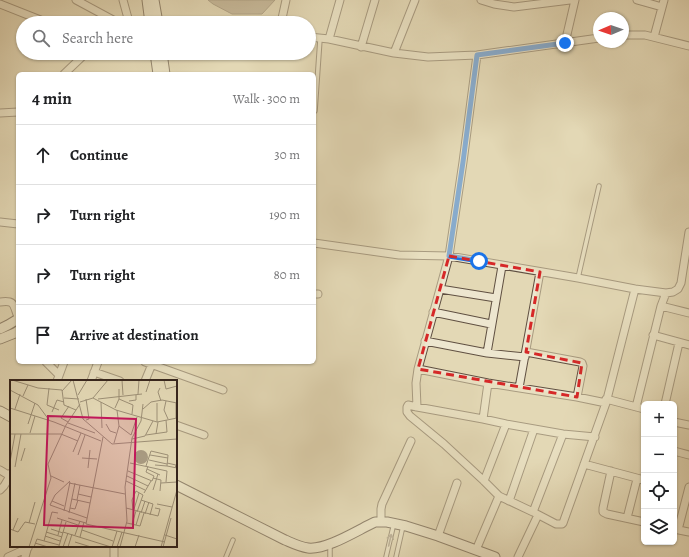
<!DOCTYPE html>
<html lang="en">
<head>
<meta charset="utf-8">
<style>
  :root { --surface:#fff; --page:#f2f2f2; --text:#202124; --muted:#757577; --line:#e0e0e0 }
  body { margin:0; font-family:Alegreya,serif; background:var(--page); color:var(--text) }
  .controls { position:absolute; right:12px; bottom:12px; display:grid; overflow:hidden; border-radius:6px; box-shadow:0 1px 3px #0004 }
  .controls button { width:36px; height:36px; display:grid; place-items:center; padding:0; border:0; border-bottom:1px solid var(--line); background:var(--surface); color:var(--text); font:20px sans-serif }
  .compass { position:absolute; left:593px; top:12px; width:36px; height:36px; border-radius:50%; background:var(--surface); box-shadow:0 1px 3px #0004; rotate:268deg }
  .stop { position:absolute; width:12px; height:12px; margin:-9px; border:3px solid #1a73e8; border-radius:50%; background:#fff }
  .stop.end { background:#1a73e8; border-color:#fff; box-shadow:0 1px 4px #0008 }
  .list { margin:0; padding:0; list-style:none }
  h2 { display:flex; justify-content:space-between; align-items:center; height:52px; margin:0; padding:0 16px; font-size:17px }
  h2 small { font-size:13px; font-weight:400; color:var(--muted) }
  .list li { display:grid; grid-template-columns:26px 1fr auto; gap:12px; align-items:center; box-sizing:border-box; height:60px; padding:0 16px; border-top:1px solid var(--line) }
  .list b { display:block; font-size:15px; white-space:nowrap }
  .list em { font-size:13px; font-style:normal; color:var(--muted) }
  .icon { flex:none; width:22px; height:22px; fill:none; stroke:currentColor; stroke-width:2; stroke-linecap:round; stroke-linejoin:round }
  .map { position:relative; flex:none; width:689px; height:557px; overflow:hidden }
  .search { position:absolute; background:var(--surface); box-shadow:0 1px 3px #0004; left:16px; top:16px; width:300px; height:44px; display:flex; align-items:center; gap:10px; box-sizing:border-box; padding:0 14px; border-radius:22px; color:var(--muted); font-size:15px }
  .panel { position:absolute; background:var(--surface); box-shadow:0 1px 3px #0004; left:16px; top:72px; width:300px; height:292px; border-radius:6px }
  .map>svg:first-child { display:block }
  .water { fill:#a89a81; stroke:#7a6a58 }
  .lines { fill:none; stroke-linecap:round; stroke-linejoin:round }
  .lane-casing { stroke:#605042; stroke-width:5.5 }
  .street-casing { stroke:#605042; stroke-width:9 }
  .secondary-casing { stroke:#34231b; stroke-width:11 }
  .lane { stroke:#ede6cf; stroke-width:3.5 }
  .street { stroke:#ede6cf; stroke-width:7 }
  .secondary { stroke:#ede6cf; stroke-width:9 }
  .oneway { stroke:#908475 }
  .route { stroke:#1a73e8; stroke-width:5 }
  .marked { fill:none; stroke:#d62828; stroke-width:3; stroke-dasharray:8 5; stroke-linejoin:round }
  .inset-road { fill:none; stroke:#9d9077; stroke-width:1 }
  .view { fill:#c2185b; fill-opacity:0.15; stroke:#c2185b; stroke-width:2 }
  .inset-edge { fill:none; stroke:#34231b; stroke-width:2 }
</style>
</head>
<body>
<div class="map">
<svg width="689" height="557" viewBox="0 0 689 557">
  <rect width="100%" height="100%" fill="#e3d8b5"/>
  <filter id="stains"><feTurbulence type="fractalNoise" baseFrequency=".005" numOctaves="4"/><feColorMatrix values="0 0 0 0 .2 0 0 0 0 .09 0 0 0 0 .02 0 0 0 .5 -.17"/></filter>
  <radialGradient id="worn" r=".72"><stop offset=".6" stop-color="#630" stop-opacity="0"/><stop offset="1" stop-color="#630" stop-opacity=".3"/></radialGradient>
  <path class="water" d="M208,0H275L262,14H232L213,4Z"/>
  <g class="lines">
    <g class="lane-casing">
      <path id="lane" d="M315,111L320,39
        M578,278L599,186
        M226,557L233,540
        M330,557V545
        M386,557L394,523
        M396,557L403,526"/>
    </g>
    <g class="street-casing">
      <path id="street" d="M76,0L115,21L122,22L157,21L173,23
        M123,0L129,22
        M481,0L494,4L514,7L570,0
        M637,0L662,7
        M0,4L48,23
        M281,23L286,0
        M623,35H645L689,46
        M309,37L329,39L394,53L428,57L477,55L599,38
        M654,37L664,0
        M329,39L340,0
        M565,43L575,0
        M361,47L375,0
        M394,53L415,0
        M64,74L86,53
        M0,113L18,112
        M0,222L18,224
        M314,243L399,255L449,256L578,278L635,289L666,293L673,292L678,289L681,283L689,232
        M440,289L496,298
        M314,294H318
        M0,302C15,300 13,304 18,317
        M661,306L689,313
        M433,312L491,324
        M653,335L689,345
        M425,341L487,353L525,357
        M526,352L580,362L582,363L583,366L577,397
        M487,353L502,266
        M46,362L59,375
        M145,362L223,390
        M418,369L488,383L577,397L606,403
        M94,372L120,381
        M57,381L64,362
        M91,381L98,362
        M145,381L152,364
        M519,388L540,272
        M606,399L644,409
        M665,404L679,343
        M417,407L416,383L418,369L440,289L449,256L463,162L477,55
        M636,407L661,306L666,293
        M483,419L488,383
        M674,422L689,425
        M176,425L204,435
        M595,437L563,434L506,424L483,419L417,407L408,405L407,407V412L410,416L444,444L484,481L499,496L533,512L556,524H562L563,523L606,403L635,289
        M674,451L689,455
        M584,464L644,480
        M0,470L10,476L11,473
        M611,471L603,508V512L607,514L644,522
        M484,481L506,424
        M0,490L4,486L10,476
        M509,501L534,429
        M533,512L563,434
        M627,518L637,479
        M381,522V509L382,504L411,441
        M674,529L689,532
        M678,530L689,487
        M438,536L457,483
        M114,546V557
        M476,550L499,496
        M8,557L28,548
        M25,557L28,546
        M518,557L538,515"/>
    </g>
    <g class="secondary-casing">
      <path id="secondary" d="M147,0L150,23
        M154,0L158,23
        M155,53L158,74
        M162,53L165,74
        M0,329L8,325L18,319
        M0,339L15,333L18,331
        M0,411L11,417
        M176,485L285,540C292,543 300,547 308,548C325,550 353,533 369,525L375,522H387L406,526L438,536L495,557"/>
    </g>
    <use href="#lane" class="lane"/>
    <use href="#street" class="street"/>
    <use href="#secondary" class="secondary"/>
  </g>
  <defs><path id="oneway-shaft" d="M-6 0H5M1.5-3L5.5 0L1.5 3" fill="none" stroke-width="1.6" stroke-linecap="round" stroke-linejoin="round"/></defs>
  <use class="oneway" href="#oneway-shaft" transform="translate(390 540) rotate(-77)"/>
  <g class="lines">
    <path class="route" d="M479,261L449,256L463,162L477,55L565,43"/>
  </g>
  <path d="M0 0H689V557H0ZM449,256L540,272L526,352L582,363L577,397L418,369Z" fill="#e3d8b5" fill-opacity=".55" fill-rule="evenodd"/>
  <path class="marked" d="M449,256L540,272L526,352L582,363L577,397L418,369Z"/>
  <g transform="translate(10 380)">
    <rect width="167" height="167" fill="#e3d8b5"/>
    <path d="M124 77a7 7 0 1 1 14 0a7 7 0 1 1-14 0Z" fill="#a89a81"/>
    <path class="inset-road" d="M2,0L28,8L52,10L54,25L66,30M63,0L73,39L102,64L167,59M112,0L113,15M154,0L156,9L167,6M39,8L37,25L49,30M150,8L148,12L151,21M0,10L28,25L39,40M52,11L62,0M136,12L140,0M128,14L129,0M68,15L77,0M13,16L18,5M54,18L69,19M83,18L98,0M88,19L132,14M109,19L123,25L122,34M119,21L126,20V15M156,21L154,30L158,39M70,22L83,18L106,30L147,42L167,38M91,22L92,48M147,23V42M166,23V38M0,28L44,42L91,61M105,28L109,19V9M5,29L10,14M133,29L141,22L152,20L167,23M42,32L47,20L54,22M76,40L79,39L76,19M58,42L51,38L59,26M58,43L85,53M18,44L25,23M96,44L100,51L106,53M109,46L121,55M20,53L25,36M0,54H51L68,61M146,54L148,42M121,55L127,37M136,55L157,52L156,40M93,57L76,144L155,162M122,59L135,56L143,41M104,63L109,46L107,30M63,72L71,53M68,75L75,55M140,75L158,78M72,78L87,79M139,80L157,84M11,81L15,68M0,82L5,54M120,83L157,91L156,102M157,83L166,85L165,88M145,85L157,86M136,86L141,71L158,75L157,86L167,88M5,87L11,54M78,88L80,70M137,89L150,95M118,91L142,101L144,96L136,92L138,86M41,96L54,102M117,96L138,106M143,98L151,100L150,111M60,101L45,115L40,125L77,138M116,101L135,110M59,103L115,114M151,103L167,102M143,110L148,94M134,113L141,101M68,114L81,117M62,119L80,123M67,120L70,105M131,120L143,124L140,135M42,121L54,126M147,124L162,127M60,128L65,129L68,120M116,128L148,136L150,129L145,128M124,129L129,113M123,130L122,120L126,111L133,115L127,132M54,131L60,102M59,133L65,103M131,133L135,121M135,134L139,122M47,138L68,145M58,138L76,143M19,143L25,122M117,143L130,146L134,133M122,144L126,131M126,145L130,132M0,149L8,152L15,142L25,144M41,149L53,153M3,150L8,138M72,150L103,161M36,152L52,157M53,152L101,167M48,155L52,140M65,155L70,141M155,155L167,159M35,156L50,161M70,157L74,142M34,161L42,132L48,133M65,162L81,167M25,163L38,167M49,166L56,142M19,167L41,98L38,84L56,45L70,24M24,167L27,159L49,165M53,167L58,153M58,167L62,154M102,167L107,151M107,167L112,152M110,167L117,141L115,107L122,58L131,41L133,24M125,167L129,155M151,167L167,110M153,167L161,138"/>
    <path class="view" d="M38,36L126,39L123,148L34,145Z"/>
    <rect width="167" height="167" class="inset-edge"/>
  </g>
  <rect width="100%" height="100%" filter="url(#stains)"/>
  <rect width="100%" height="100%" fill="url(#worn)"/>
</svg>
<div class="controls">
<button>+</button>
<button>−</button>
<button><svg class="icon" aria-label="locate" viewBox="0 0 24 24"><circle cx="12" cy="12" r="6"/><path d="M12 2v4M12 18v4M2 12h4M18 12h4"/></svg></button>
<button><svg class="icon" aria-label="layers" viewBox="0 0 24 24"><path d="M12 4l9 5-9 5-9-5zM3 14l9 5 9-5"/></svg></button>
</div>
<svg class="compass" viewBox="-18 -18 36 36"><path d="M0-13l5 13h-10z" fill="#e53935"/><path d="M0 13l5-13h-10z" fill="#757577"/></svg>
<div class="stop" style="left:479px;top:261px"></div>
<div class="stop end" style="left:565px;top:43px"></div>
<div class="search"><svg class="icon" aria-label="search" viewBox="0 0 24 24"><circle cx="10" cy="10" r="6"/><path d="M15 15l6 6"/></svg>Search here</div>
<section class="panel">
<h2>4 min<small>Walk · 300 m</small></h2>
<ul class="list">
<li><svg class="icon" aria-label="ahead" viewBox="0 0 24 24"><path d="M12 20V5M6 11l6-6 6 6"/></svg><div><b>Continue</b></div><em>30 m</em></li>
<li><svg class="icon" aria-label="right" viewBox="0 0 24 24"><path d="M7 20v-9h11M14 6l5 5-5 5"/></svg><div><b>Turn right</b></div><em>190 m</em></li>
<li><svg class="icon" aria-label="right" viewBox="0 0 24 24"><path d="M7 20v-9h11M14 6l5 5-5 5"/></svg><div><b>Turn right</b></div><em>80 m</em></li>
<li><svg class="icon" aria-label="arrive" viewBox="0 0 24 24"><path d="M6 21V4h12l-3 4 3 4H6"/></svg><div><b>Arrive at destination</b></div></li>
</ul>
</section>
</div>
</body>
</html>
